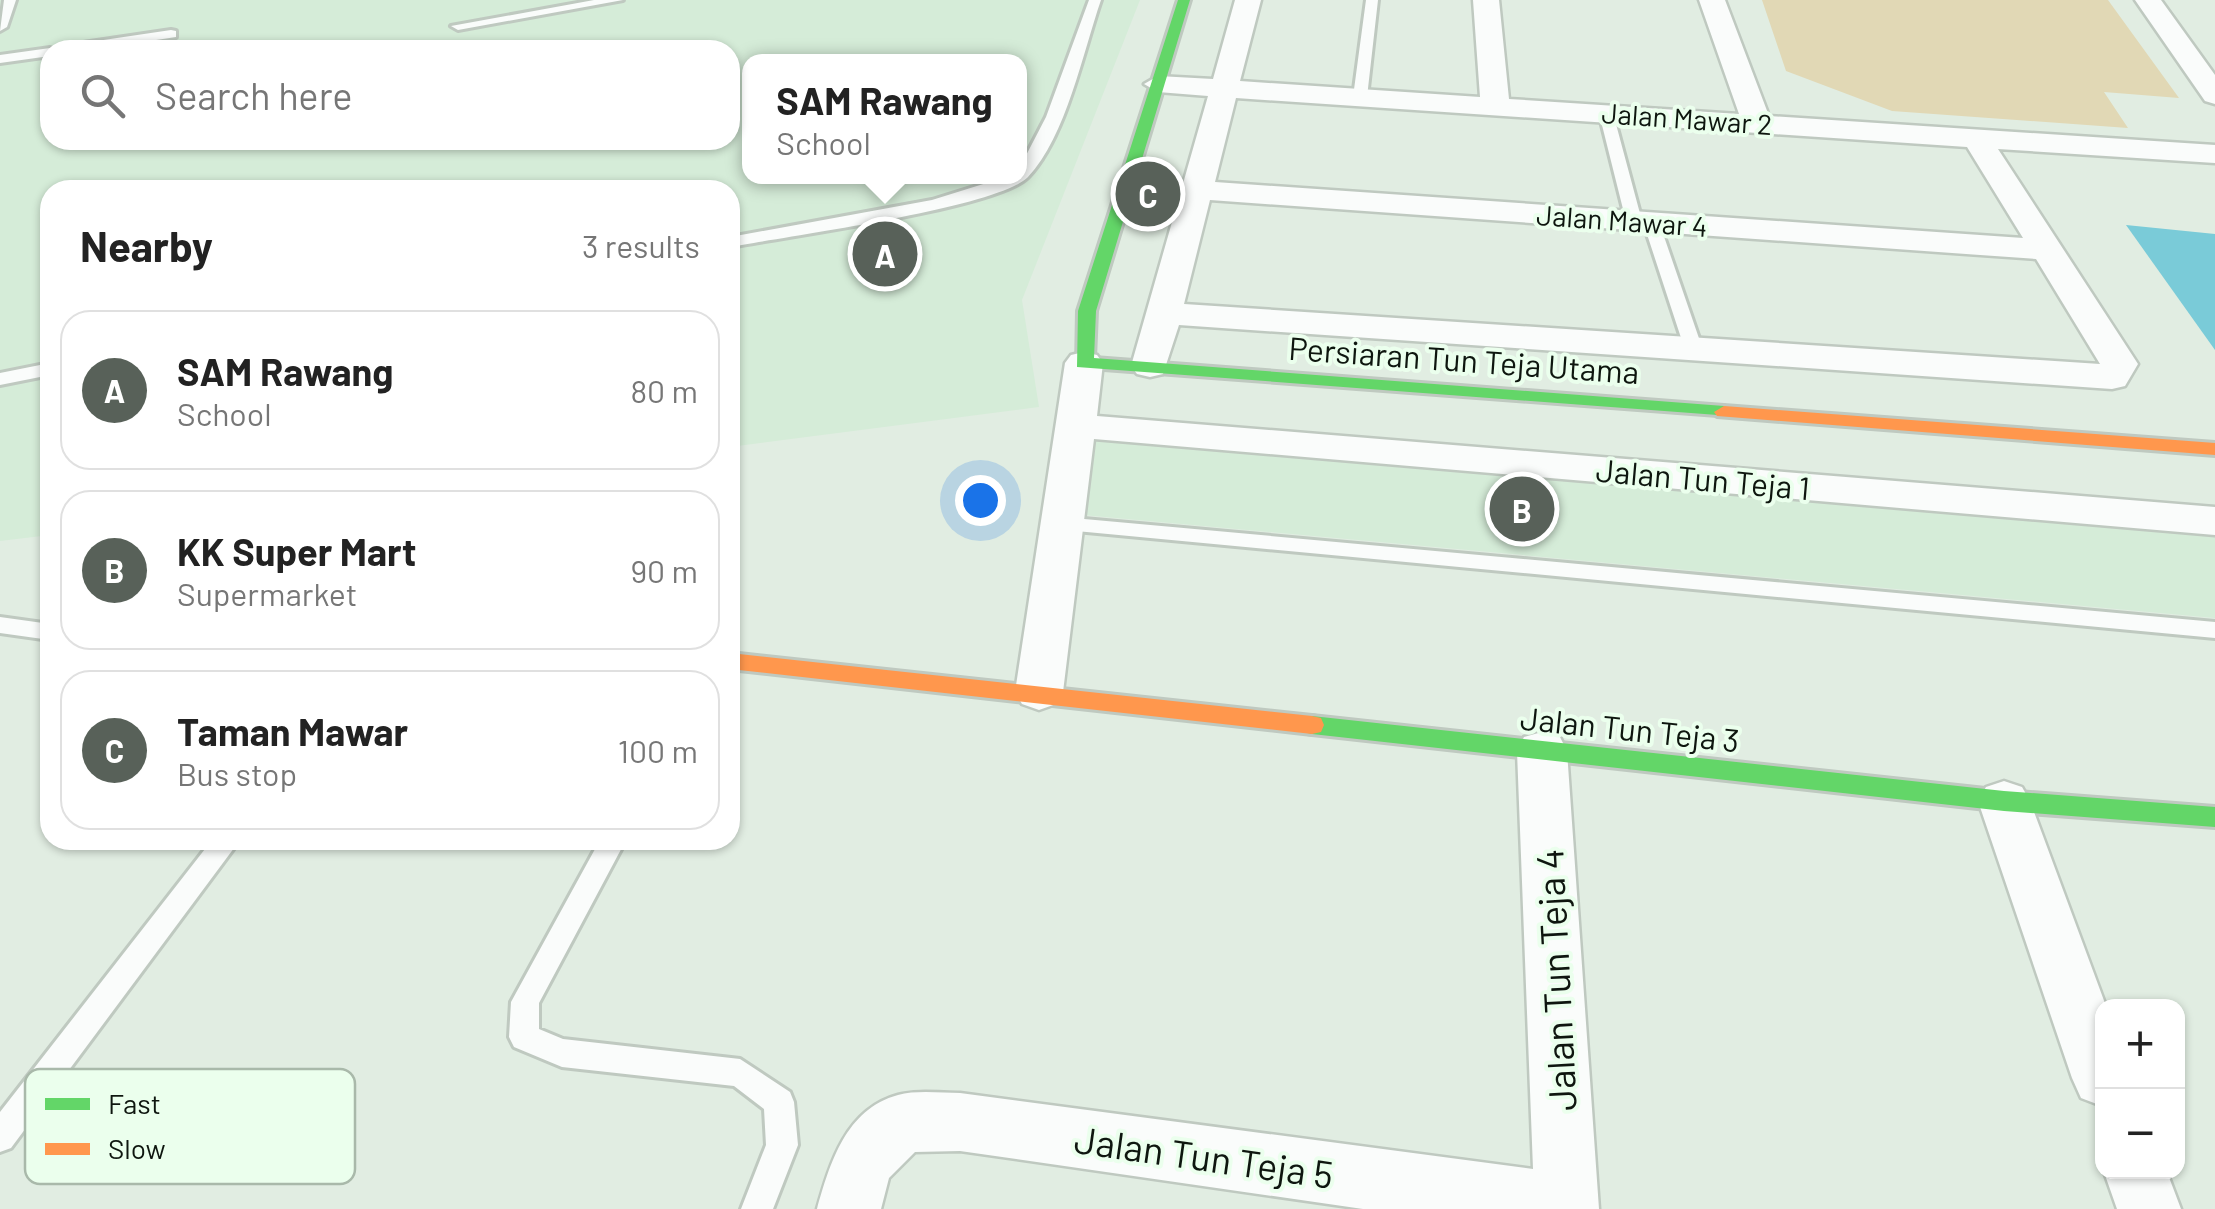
<!DOCTYPE html>
<html lang="en">
<head>
<meta charset="utf-8">
<style>
  :root { --surface:#fff; --page:#f2f2f2; --text:#222; --muted:#767676; --line:#e0e0e0; --accent:#586159 }
  body { margin:0; font-family:Barlow,sans-serif; background:var(--page); color:var(--text) }
  .controls { position:absolute; right:30px; bottom:30px; display:grid; overflow:hidden; border-radius:20px; box-shadow:0 2px 8px #0004 }
  .controls button { width:90px; height:90px; display:grid; place-items:center; padding:0; border:0; border-bottom:2px solid var(--line); background:var(--surface); color:var(--text); font:50px sans-serif }
  .you { position:absolute; left:980px; top:500px; width:35px; height:35px; margin:-25px; border:8px solid #fff; border-radius:50%; background:#1a73e8; box-shadow:0 0 0 15px #1a73e833 }
  .badge { display:grid; place-items:center; width:65px; height:65px; border-radius:50%; background:var(--accent); color:#fff; font-size:32px; font-weight:700 }
  .pin { position:absolute; translate:-50% -50%; border:5px solid #fff; box-shadow:0 2px 10px #0006 }
  .popup { position:absolute; left:742px; top:54px; width:285px; height:130px; box-sizing:border-box; display:grid; place-content:center; border-radius:20px; background:var(--surface); filter:drop-shadow(0 2px 8px #0005); font-size:32px; white-space:nowrap; color:var(--muted) }
  .popup b { font-size:38px; color:var(--text) }
  .popup::after { content:''; position:absolute; left:50%; top:100%; margin-left:-20px; border:20px solid transparent; border-top-color:var(--surface) }
  .list { margin:0; padding:0; list-style:none }
  h2 { display:flex; justify-content:space-between; align-items:center; height:130px; margin:0; padding:0 40px; font-size:42px }
  h2 small { font-size:32px; font-weight:400; color:var(--muted) }
  .list li { display:grid; grid-template-columns:65px 1fr auto; gap:30px; align-items:center; box-sizing:border-box; height:160px; margin:0 20px 20px; padding:0 20px; border:2px solid var(--line); border-radius:30px }
  .list b { display:block; font-size:38px; white-space:nowrap }
  .list p { margin:0; font-size:32px; white-space:nowrap; color:var(--muted) }
  .list em { font-size:32px; font-style:normal; color:var(--muted) }
  .icon { flex:none; width:55px; height:55px; fill:none; stroke:currentColor; stroke-width:2; stroke-linecap:round; stroke-linejoin:round }
  .map { position:relative; flex:none; width:2215px; height:1209px; overflow:hidden }
  .search { position:absolute; background:var(--surface); box-shadow:0 2px 8px #0004; left:40px; top:40px; width:700px; height:110px; display:flex; align-items:center; gap:25px; box-sizing:border-box; padding:0 35px; border-radius:30px; color:var(--muted); font-size:38px }
  .panel { position:absolute; background:var(--surface); box-shadow:0 2px 8px #0004; left:40px; top:180px; width:700px; height:670px; border-radius:30px }
  .map>svg:first-child { display:block }
  .built { fill:#d5ecd8; fill-rule:evenodd }
  .green { fill:#e1d8b5 }
  .water { fill:#7acbd8 }
  .lines { fill:none; stroke-linecap:round; stroke-linejoin:round }
  .lane-casing { stroke:#bfc9c0; stroke-width:6 }
  .street-casing { stroke:#bfc9c0; stroke-width:5 }
  .fast-casing { stroke:#bfc9c0; stroke-width:6 }
  .slow-casing { stroke:#bfc9c0; stroke-width:6 }
  .lane { fill:#fafcfb; fill-rule:evenodd }
  .street { fill:#fafcfb; fill-rule:evenodd }
  .fast { fill:#63d668; fill-rule:evenodd }
  .slow { fill:#ff974d; fill-rule:evenodd }
  .labels { text-anchor:middle; dominant-baseline:central; stroke-width:8; stroke-linejoin:round; paint-order:stroke }
  .far-street-label { font-size:28px; fill:#0e160f; stroke:#ebffed }
  .street-label { font-size:32px; fill:#0e160f; stroke:#ebffed }
  .near-street-label { font-size:38px; fill:#0e160f; stroke:#ebffed }
  .key { fill:#ebffed; stroke:#a9b9aa; stroke-width:2.5 }
  .key-label { font-size:28px; fill:#0e160f }
</style>
</head>
<body>
<div class="map">
<svg width="2215" height="1209" viewBox="0 0 2215 1209">
  <rect width="100%" height="100%" fill="#e1ede2"/>
  <path class="built" d="M0,0H1140L1022,300L1039,407L730,447V190H50V535L0,541ZM50,50H730V140H50ZM750,61H1020V176H750Z
    M1092,439L2215,533V618L1083,515Z"/>
  <path class="green" d="M1762,0H2108L2179,98L2104,92L2128,128L1892,111L1786,71Z"/>
  <path class="water" d="M2126,225L2215,234V350Z"/>
  <g class="lines">
    <g class="lane-casing">
      <path id="lane" d="M4,0H16L7,27L0,31Z
        M594,0H623L458,30L451,26Z
        M1089,0H1101C1083,52 1066,137 1028,177C998,208 783,237 730,247V237L932,200L1009,176H1020V167L1046,117Z
        M1366,0H1378L1367,97L1360,101L1353,97Z
        M171,30L176,31V37L90,50H56L63,46Z
        M50,48L55,50H50V56L0,63V55Z
        M1606,109L1613,113L1642,221L1640,224L1626,221L1599,113Z
        M1651,217L1659,222L1703,350L1700,354H1688L1685,350L1643,222Z
        M50,363V375L0,385V373Z
        M1062,517L2215,622V638L1055,529L1051,524L1055,519Z
        M0,617L50,624V640L0,633Z
        M212,840H240L11,1148L0,1152V1112Z
        M600,840H626L539,1003V1029L563,1039L740,1059L790,1092L794,1102L798,1145L773,1209H741L766,1145L764,1109L734,1086L562,1067L514,1047L509,1037L511,1002Z"/>
    </g>
    <g class="street-casing">
      <path id="street" d="M1235,0H1261L1240,81L1480,97L1473,0H1499L1509,99L1739,114L1699,0H1725L1769,116L2215,145V163L1998,149L2138,364L2125,386L2112,389L1179,325L1163,374L1150,377L1137,374L1131,366L1208,96L1158,92L1144,84L1158,76L1213,79ZM1236,98L1967,147L2023,238L1215,182ZM1210,200L2036,259L2100,364L1184,304Z
        M2135,0H2161L2215,75V104L2205,101Z
        M1084,352L1097,355L1103,363L1097,416L2215,507V535L1094,439L1063,692L1056,704L1039,710L1022,704L1015,692L1065,363L1071,355Z
        M1542,732L1560,737L1567,751L1599,1209H1363L960,1151L915,1152L889,1178L881,1209H817C830,1163 846,1109 898,1095C916,1090 941,1093 960,1093L1533,1169L1517,751L1524,737Z
        M2004,781L2022,787L2030,801L2106,1006H2102V1106L2081,1098L2072,1078L1978,801L1986,787Z
        M2104,1172H2167L2181,1209H2117Z"/>
    </g>
    <g class="fast-casing">
      <path id="fast" d="M1178,0H1190L1096,311L1094,358L1724,406L1734,412L1731,416L1077,367L1078,311Z
        M1312,716L2004,791L2215,807V827L2004,811L1312,734L1303,732L1300,725L1303,718Z"/>
    </g>
    <g class="slow-casing">
      <path id="slow" d="M1724,406L2215,443V455L1717,416L1714,412Z
        M730,653L1312,716L1321,718L1324,725L1321,732L1312,734L730,669Z"/>
    </g>
    <use href="#lane" class="lane"/>
    <use href="#street" class="street"/>
    <use href="#fast" class="fast"/>
    <use href="#slow" class="slow"/>
  </g>
  <g class="labels">
    <g class="far-street-label">
      <text transform="translate(1687 118) rotate(4)">Jalan Mawar 2</text>
      <text transform="translate(1622 220) rotate(4)">Jalan Mawar 4</text>
    </g>
    <g class="street-label">
      <text transform="translate(1464 359) rotate(4)">Persiaran Tun Teja Utama</text>
      <text transform="translate(1703 478) rotate(5)">Jalan Tun Teja 1</text>
      <text transform="translate(1630 728) rotate(6)">Jalan Tun Teja 3</text>
    </g>
    <g class="near-street-label">
      <text transform="translate(1555 980) rotate(-93)">Jalan Tun Teja 4</text>
      <text transform="translate(1204 1156) rotate(8)">Jalan Tun Teja 5</text>
    </g>
  </g>
  <rect x="25" y="1069" width="330" height="115" rx="15" class="key"/>
  <rect x="45" y="1098" width="45" height="12" fill="#63d668"/>
  <rect x="45" y="1143" width="45" height="12" fill="#ff974d"/>
  <g class="key-label">
    <text x="108" y="1114">Fast</text>
    <text x="108" y="1159">Slow</text>
  </g>
</svg>
<div class="controls">
<button>+</button>
<button>−</button>
</div>
<div class="you"></div>
<div class="pin badge" style="left:885px;top:254px">A</div>
<div class="popup"><b>SAM Rawang</b>School</div>
<div class="pin badge" style="left:1522px;top:509px">B</div>
<div class="pin badge" style="left:1148px;top:194px">C</div>
<div class="search"><svg class="icon" aria-label="search" viewBox="0 0 24 24"><circle cx="10" cy="10" r="6"/><path d="M15 15l6 6"/></svg>Search here</div>
<section class="panel">
<h2>Nearby<small>3 results</small></h2>
<ul class="list">
<li><span class="badge">A</span><div><b>SAM Rawang</b><p>School</p></div><em>80 m</em></li>
<li><span class="badge">B</span><div><b>KK Super Mart</b><p>Supermarket</p></div><em>90 m</em></li>
<li><span class="badge">C</span><div><b>Taman Mawar</b><p>Bus stop</p></div><em>100 m</em></li>
</ul>
</section>
</div>
</body>
</html>
